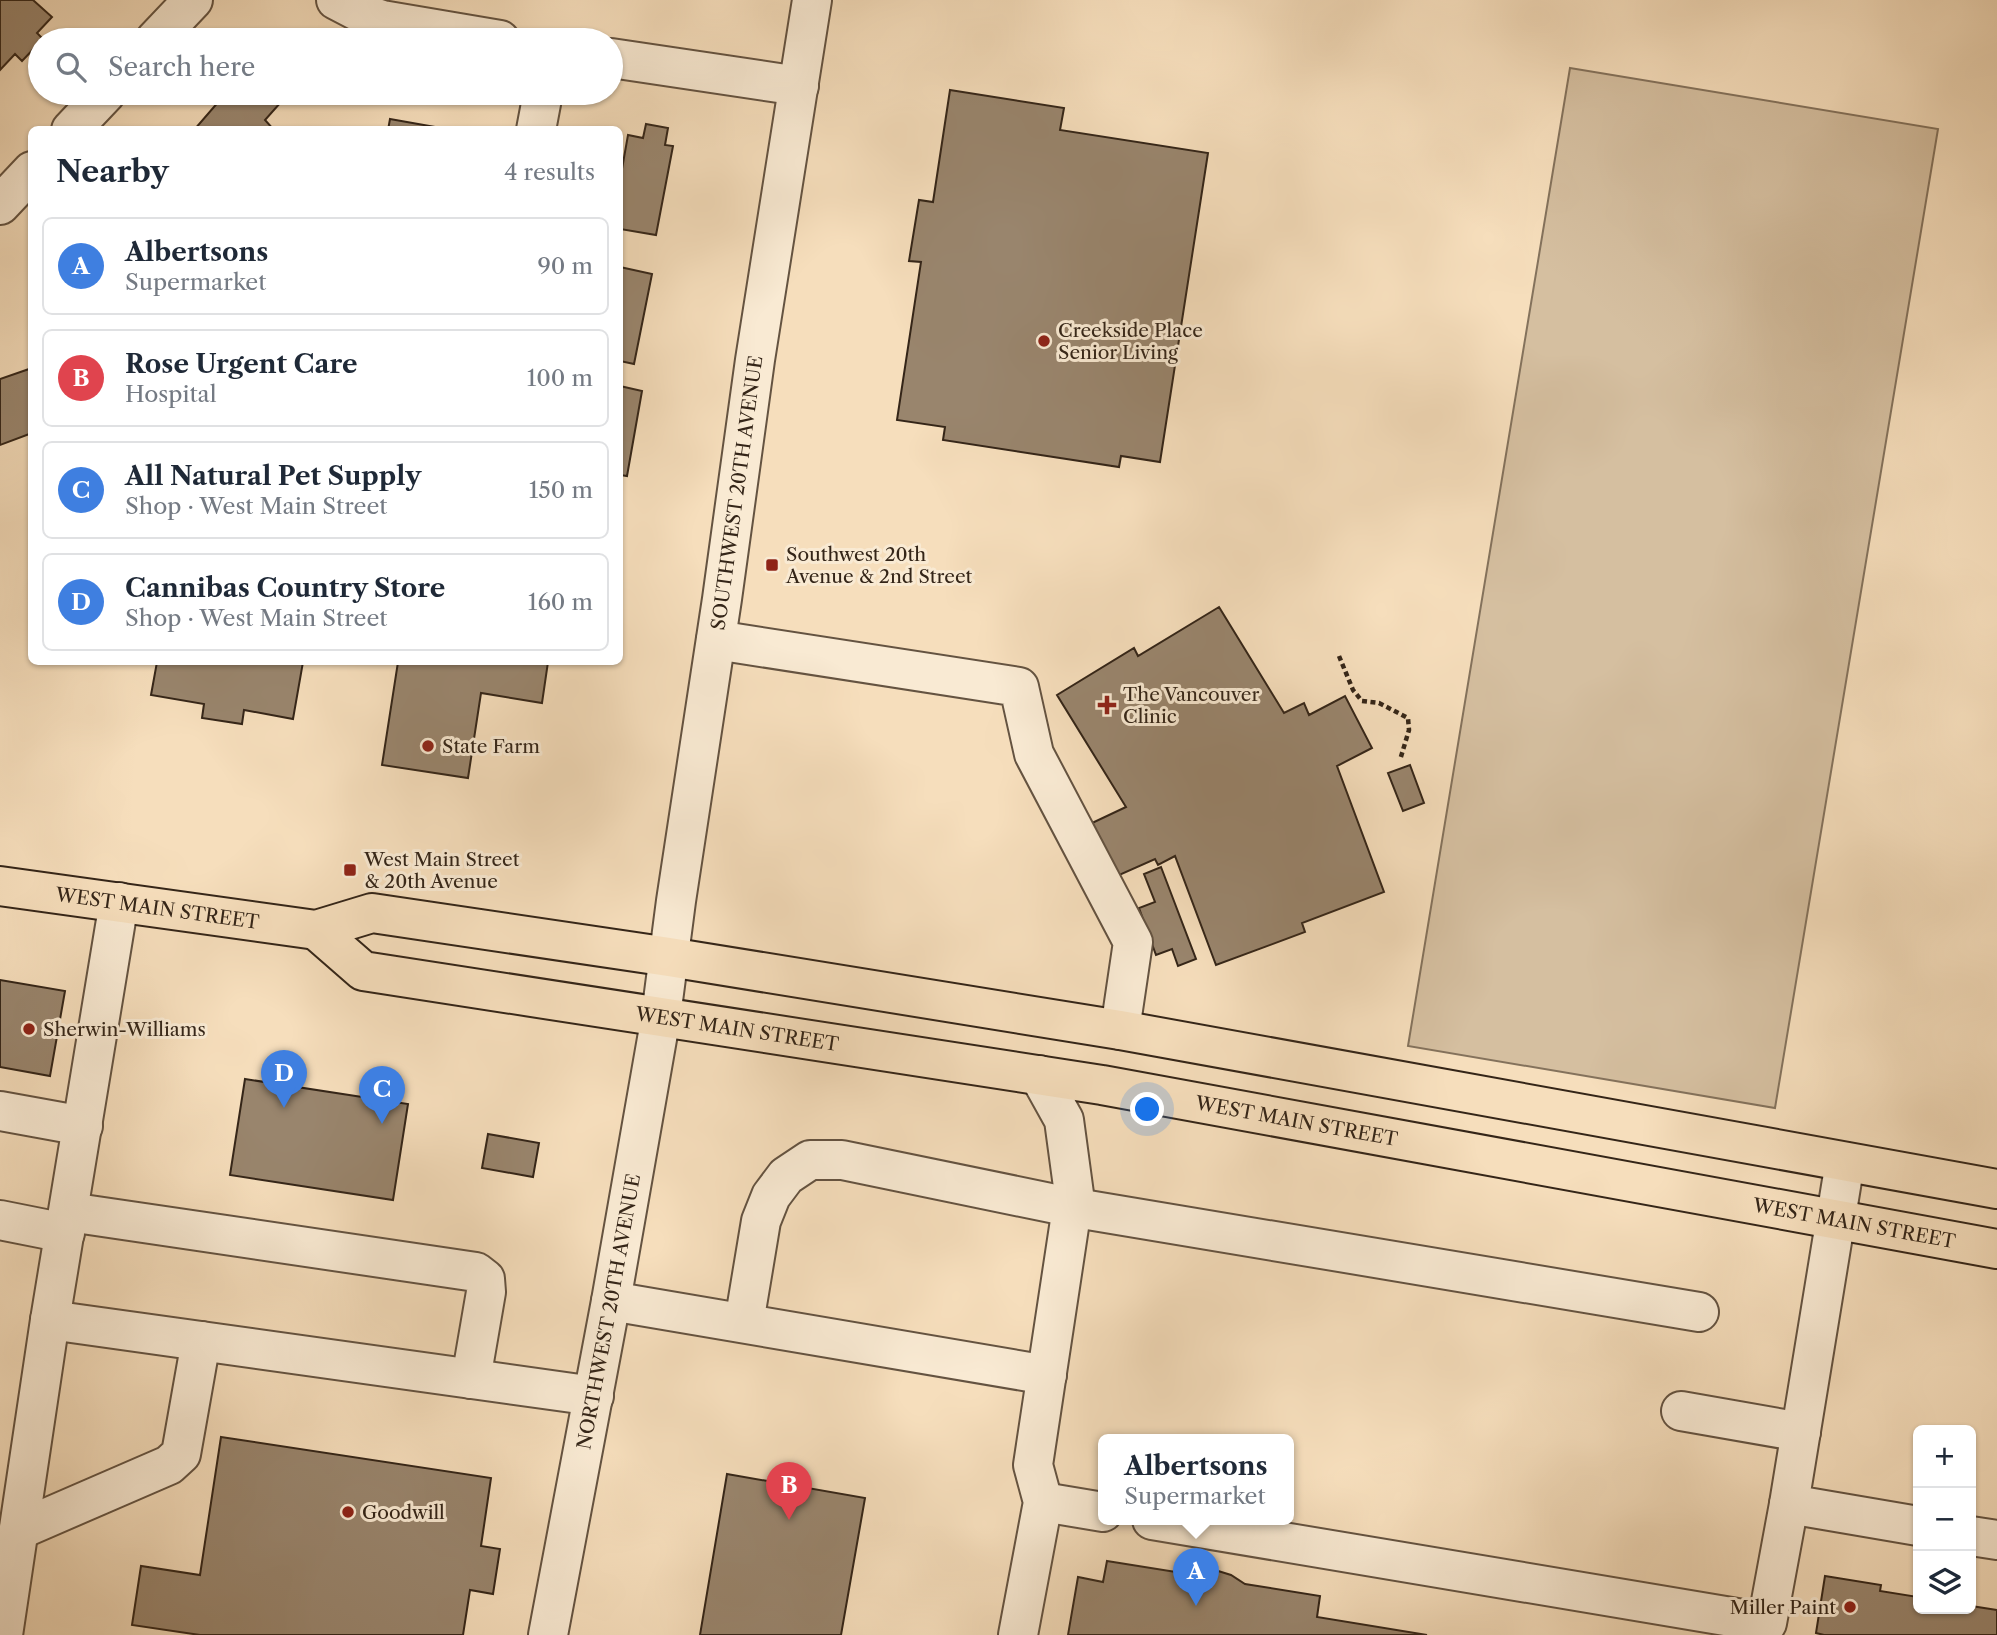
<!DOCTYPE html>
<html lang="en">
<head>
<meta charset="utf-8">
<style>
  :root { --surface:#fff; --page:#f2f2f3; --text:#1f2937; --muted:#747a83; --line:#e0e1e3; --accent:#8f2418 }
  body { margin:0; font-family:"Libre Caslon Text",serif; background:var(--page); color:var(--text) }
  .controls { position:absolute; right:21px; bottom:21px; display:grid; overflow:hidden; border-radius:10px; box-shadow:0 2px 5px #0004 }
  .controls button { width:63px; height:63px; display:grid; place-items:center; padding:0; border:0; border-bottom:2px solid var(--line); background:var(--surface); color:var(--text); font:35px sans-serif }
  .you { position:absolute; left:1148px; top:1110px; width:24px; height:24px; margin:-18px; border:5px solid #fff; border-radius:50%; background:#1a73e8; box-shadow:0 0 0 10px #1a73e833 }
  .badge { display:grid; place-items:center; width:46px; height:46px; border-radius:50%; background:var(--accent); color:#fff; font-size:23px; font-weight:700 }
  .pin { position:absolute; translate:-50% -58px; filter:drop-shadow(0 2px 4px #0008) }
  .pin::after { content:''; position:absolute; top:37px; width:24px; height:21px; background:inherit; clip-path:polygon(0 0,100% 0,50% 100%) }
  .popup { position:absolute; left:1098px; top:1434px; width:196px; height:91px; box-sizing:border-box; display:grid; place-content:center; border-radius:10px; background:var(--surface); filter:drop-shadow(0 2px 5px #0005); font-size:23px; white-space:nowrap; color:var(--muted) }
  .popup b { font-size:26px; color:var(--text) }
  .popup::after { content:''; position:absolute; left:50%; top:100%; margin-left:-14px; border:14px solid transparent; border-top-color:var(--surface) }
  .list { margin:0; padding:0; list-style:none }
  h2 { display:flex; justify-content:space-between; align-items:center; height:91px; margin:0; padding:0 28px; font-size:30px }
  h2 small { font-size:23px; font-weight:400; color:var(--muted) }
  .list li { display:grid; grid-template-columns:46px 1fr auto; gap:21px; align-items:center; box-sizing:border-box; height:98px; margin:0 14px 14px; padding:0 14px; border:2px solid var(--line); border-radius:10px }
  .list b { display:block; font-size:26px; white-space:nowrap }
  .list p { margin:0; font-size:23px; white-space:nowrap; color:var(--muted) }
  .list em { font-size:23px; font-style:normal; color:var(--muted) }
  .icon { flex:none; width:38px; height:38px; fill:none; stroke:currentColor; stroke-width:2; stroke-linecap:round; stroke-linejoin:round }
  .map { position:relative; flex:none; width:1997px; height:1635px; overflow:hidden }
  .search { position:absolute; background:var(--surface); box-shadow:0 2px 5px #0004; left:28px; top:28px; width:595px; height:77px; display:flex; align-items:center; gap:18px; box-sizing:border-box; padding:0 24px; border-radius:38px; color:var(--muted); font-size:26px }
  .panel { position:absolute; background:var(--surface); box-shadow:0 2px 5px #0004; left:28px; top:126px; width:595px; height:539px; border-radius:10px }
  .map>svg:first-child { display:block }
  .green { fill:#d5bfa0; stroke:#84725c; stroke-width:2 }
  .building { fill:#99856d; stroke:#342518; stroke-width:2 }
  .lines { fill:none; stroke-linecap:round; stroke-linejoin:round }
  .minor-casing { stroke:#645341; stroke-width:42 }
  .highway-casing { stroke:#342518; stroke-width:42 }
  .path { stroke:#342518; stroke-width:4.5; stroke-dasharray:5 3.5; stroke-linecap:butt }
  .minor { stroke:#f9ead3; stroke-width:38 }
  .highway { stroke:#f6debc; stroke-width:38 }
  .poi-dot { fill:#8f2418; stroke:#f9ead3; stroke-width:2.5 }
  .labels { text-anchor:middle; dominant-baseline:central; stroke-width:6; stroke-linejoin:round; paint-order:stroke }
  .poi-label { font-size:19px; fill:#342518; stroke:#f9ead3; text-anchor:start }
  .street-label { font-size:19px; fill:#342518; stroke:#f9ead3 }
</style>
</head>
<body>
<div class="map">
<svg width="1997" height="1635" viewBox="0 0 1997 1635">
  <rect width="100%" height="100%" fill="#f6debc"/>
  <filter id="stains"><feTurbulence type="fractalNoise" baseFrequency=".00286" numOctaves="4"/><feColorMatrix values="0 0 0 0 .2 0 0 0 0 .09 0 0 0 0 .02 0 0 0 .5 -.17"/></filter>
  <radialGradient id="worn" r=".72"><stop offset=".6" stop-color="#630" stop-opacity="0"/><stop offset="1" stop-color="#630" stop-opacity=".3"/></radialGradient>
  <path class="green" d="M1570,68L1938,129L1775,1108L1408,1046Z"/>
  <path class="building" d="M0,0H33L52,17L37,33L43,39L22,61L15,54L0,70Z
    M950,90L1064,108L1060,130L1208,153L1160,462L1121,456L1119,467L943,440L945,427L897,420L921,262L909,261L919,200L933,202Z
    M226,93H289L265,120L274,130H194Z
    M390,119L452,130H388Z
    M646,124L668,128L665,145L673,146L656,235L620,229V180L628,135L643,138Z
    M620,267L652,274L634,364L620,361Z
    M32,368V433L0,445V379Z
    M620,386L642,391L627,476L620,475Z
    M1219,607L1284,713L1304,703L1309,715L1345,696L1372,748L1337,766L1384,892L1302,923L1305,932L1216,965L1175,856L1158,865L1155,859L1117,876L1092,823L1126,807L1057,695L1134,648L1138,656Z
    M157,662H303L293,719L244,710L242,724L202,718L204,704L151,695Z
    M398,662H548L542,703L481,693L468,778L382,765Z
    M1410,765L1424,803L1403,811L1388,773Z
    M1161,867L1196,959L1178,966L1172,949L1156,955L1139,908L1155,902L1144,874Z
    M0,980L65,991L50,1076L0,1067Z
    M245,1079L408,1104L393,1200L230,1175Z
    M488,1134L539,1143L533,1177L482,1168Z
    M221,1437L491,1478L481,1546L500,1549L493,1594L470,1590L463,1635H200L132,1625L141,1566L200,1575Z
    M727,1474L865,1498L841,1635H700Z
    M1107,1561L1182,1573L1199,1569L1215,1570L1231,1575L1245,1584L1320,1596L1317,1617L1427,1635H1068L1078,1577L1103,1582Z
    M1825,1576L1881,1585L1880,1591L1918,1597V1609H1971V1606L1997,1610V1635H1824L1816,1633Z"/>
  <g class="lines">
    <g class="minor-casing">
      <g id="minor">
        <path d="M336,0L359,12L382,20L500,40"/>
        <path d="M155,40L193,0"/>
        <path d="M611,58L799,86"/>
        <path d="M71,130L106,93"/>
        <path d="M536,130L543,93"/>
        <path d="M0,205L32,171"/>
        <path d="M716,640L1019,687L1034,754L1133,942L1120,1030"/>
        <path d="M0,1111L83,1126"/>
        <path d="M1845,1162L1789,1504L1918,1526"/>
        <path d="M69,1212L476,1272L485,1279L486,1292L471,1379"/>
        <path d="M0,1220L65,1233"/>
        <path d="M611,1301L1047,1375"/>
        <path d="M50,1320L594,1396"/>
        <path d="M744,1323L761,1221L771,1196L786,1176L810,1160H842L1070,1207L1699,1312"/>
        <path d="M1681,1411L1801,1432"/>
        <path d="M1043,1502L1103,1512"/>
        <path d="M1152,1520L1767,1623L1789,1504"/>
        <path d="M19,1530L169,1465L181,1454L201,1341"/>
        <path d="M1971,1536L1997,1540"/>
        <path d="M3,1635L50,1320L119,902"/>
        <path id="s1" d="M548,1635L611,1301L661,1016L676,901L722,599L755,360L812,0"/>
        <path d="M1018,1635L1043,1502L1033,1465L1074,1194L1064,1120L1039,1075"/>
      </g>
    </g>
    <g class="highway-casing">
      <g id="highway">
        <path id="s2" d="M0,886L316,930L372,913L669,957L1120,1030L1997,1189"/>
        <path id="s3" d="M316,930L363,971L1102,1085L1997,1249"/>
      </g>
    </g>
    <path class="path" d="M1339,656L1353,690L1362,701L1379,703L1408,718L1409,730L1400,760"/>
    <use href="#minor" class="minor"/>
    <use href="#highway" class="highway"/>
  </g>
  <g class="poi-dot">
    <circle cx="1044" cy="341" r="7"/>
    <rect x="765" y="558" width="14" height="14" rx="3.5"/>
    <path d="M1103.5 694.5h7v7h7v7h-7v7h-7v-7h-7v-7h7z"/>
    <circle cx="428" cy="746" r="7"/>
    <rect x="343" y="863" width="14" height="14" rx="3.5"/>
    <circle cx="29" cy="1029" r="7"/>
    <circle cx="348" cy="1512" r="7"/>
    <circle cx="1850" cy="1607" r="7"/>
  </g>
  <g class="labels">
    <g class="poi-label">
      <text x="1058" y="330">Creekside Place<tspan x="1058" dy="22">Senior Living</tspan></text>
      <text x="786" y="554">Southwest 20th<tspan x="786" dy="22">Avenue &amp; 2nd Street</tspan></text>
      <text x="1123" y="694">The Vancouver<tspan x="1123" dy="22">Clinic</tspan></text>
      <text x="442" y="746">State Farm</text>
      <text x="364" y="859">West Main Street<tspan x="364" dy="22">&amp; 20th Avenue</tspan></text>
      <text x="43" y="1029">Sherwin-Williams</text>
      <text x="362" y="1512">Goodwill</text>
      <text x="1836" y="1607" text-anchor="end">Miller Paint</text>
    </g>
    <g class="street-label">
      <text stroke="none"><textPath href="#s1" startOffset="1158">SOUTHWEST 20TH AVENUE</textPath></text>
      <text stroke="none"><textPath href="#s2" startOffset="159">WEST MAIN STREET</textPath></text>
      <text stroke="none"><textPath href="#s3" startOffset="441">WEST MAIN STREET</textPath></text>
      <text stroke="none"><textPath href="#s3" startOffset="1008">WEST MAIN STREET</textPath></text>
      <text stroke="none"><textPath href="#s3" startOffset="1575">WEST MAIN STREET</textPath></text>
      <text stroke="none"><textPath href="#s1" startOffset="329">NORTHWEST 20TH AVENUE</textPath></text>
    </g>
  </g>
  <rect width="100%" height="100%" filter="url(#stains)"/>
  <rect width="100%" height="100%" fill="url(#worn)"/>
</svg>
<div class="controls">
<button>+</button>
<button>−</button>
<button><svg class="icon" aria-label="layers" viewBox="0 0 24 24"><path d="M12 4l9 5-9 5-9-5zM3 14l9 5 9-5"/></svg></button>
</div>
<div class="you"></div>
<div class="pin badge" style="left:1196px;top:1606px;background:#3f7fe0">A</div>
<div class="popup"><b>Albertsons</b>Supermarket</div>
<div class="pin badge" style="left:789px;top:1520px;background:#e0444e">B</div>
<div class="pin badge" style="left:382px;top:1124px;background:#3f7fe0">C</div>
<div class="pin badge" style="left:284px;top:1108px;background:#3f7fe0">D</div>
<div class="search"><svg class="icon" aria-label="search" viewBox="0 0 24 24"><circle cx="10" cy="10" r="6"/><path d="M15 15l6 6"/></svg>Search here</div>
<section class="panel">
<h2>Nearby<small>4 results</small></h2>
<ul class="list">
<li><span class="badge" style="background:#3f7fe0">A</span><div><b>Albertsons</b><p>Supermarket</p></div><em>90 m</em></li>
<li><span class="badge" style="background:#e0444e">B</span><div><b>Rose Urgent Care</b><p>Hospital</p></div><em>100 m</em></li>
<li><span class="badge" style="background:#3f7fe0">C</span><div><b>All Natural Pet Supply</b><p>Shop · West Main Street</p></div><em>150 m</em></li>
<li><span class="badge" style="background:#3f7fe0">D</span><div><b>Cannibas Country Store</b><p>Shop · West Main Street</p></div><em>160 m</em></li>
</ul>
</section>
</div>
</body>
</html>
